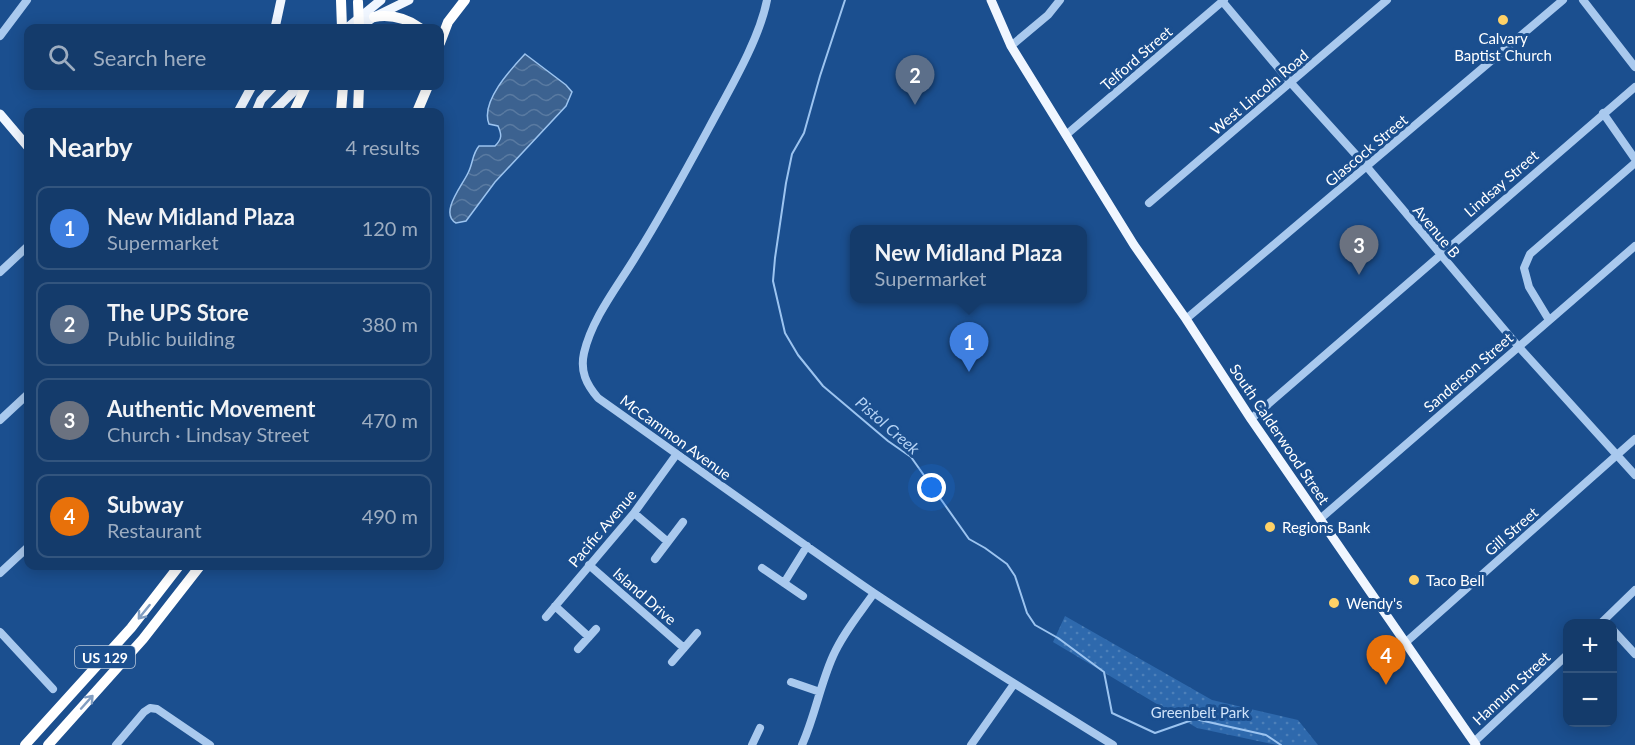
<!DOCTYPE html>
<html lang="en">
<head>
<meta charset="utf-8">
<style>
  :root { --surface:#143b6b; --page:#1d4271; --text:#f1f3f6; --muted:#9dadc1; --line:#33557e; --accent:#bca0f2 }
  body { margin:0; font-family:Lato,sans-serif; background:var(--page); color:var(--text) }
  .controls { position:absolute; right:18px; bottom:18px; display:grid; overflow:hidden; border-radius:12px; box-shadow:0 3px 15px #0003 }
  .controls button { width:54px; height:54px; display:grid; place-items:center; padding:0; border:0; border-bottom:2px solid var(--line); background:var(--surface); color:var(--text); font:30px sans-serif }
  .you { position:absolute; left:932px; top:488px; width:21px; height:21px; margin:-15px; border:4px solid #fff; border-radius:50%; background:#1a73e8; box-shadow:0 0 0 9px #1a73e833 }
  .badge { display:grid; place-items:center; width:39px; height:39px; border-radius:50%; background:var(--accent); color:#fff; font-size:20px; font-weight:700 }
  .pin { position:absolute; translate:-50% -50px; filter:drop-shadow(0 2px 3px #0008) }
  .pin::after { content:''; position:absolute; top:32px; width:21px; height:18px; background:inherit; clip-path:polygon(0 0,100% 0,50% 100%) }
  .popup { position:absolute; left:850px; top:225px; width:237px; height:78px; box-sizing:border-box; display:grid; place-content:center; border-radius:12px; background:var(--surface); filter:drop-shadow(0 2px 4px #0005); font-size:20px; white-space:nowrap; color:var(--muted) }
  .popup b { font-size:22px; color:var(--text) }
  .popup::after { content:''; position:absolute; left:50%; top:100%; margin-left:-12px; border:12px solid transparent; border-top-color:var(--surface) }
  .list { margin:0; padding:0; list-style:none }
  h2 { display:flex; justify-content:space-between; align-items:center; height:78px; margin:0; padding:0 24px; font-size:26px }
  h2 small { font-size:20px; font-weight:400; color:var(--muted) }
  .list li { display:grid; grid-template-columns:39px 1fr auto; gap:18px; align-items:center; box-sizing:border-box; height:84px; margin:0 12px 12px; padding:0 12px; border:2px solid var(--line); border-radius:12px }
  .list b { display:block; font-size:22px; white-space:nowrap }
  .list p { margin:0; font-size:20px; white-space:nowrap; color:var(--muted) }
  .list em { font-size:20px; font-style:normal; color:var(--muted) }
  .icon { flex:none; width:33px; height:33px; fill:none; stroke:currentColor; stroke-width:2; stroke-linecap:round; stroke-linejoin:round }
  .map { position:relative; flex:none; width:1635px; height:745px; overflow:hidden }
  .search { position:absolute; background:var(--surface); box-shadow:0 3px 15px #0003; left:24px; top:24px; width:420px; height:66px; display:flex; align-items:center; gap:15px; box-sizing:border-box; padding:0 21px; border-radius:12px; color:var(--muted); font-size:22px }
  .panel { position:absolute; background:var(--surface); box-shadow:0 3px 15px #0003; left:24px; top:108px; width:420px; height:462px; border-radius:12px }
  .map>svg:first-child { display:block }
  .green { fill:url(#green-dots) }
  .water { fill:url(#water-waves); stroke:#9cc4f0; stroke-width:1.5 }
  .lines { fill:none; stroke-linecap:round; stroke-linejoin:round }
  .stream { stroke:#9cc4f0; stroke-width:2 }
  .minor { stroke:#a9c9ee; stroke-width:8 }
  .major { stroke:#f0f6ff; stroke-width:9 }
  .highway { stroke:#fff; stroke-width:10 }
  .highway-bridge { stroke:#fff; stroke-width:10 }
  .oneway { stroke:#829ec1 }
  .poi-dot { fill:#ffd166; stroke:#1b4f8f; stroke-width:2 }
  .labels { text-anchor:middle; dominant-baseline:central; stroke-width:6; stroke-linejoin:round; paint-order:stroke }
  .shield { fill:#1b4f8f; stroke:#bbcadd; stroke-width:1.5 }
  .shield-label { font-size:14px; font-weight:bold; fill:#fff }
  .poi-label { font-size:15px; fill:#fff; stroke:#1b4f8f; text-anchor:start }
  .street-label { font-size:15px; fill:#fff; stroke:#1b4f8f }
  .park-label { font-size:15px; fill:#cfe3fa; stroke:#1b4f8f }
  .water-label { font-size:16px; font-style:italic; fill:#b5d3f5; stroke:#1b4f8f }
</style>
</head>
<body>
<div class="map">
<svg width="1635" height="745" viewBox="0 0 1635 745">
  <defs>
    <pattern id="green-dots" width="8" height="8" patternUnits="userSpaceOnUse" patternTransform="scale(1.5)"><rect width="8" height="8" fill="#2e69ad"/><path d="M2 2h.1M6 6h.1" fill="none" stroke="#4d80b9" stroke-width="1.8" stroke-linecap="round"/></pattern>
    <pattern id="water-waves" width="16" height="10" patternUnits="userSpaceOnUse" patternTransform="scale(1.5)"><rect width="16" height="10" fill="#3c6290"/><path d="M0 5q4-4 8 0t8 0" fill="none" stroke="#597aa1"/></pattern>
  </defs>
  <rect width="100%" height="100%" fill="#1b4f8f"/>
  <path class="green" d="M1065,616L1212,700L1298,720L1318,745H1277L1197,728L1053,642Z"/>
  <path class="water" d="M525,54L566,85L572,92L566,106L495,182L466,221L456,223C439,213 462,186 468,173C473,164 472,154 479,146H495C502,139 502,135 498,126L489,124C480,102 511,69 525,54Z"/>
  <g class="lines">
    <path class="stream" d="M845,0L820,76L804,133L792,154L786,183L775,258L773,281L785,333L798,355L823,386L888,441L911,457L969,539L985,548L1007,564L1015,576L1027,613L1035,625L1058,638L1104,672L1112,713L1155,733L1195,719L1266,735L1281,745"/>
    <path class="minor" d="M767,0C760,36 735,80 717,113C691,161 665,210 636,256C618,286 592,318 584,353C580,371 586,384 598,398C690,463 781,529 874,593C952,645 1032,695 1113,745
      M1583,0L1635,67
      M1222,1L1291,83L1367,167L1518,346L1635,475
      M0,36L27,0
      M1011,46L1048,15L1060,0
      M1603,113L1635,159
      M1066,135L1224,0
      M1149,203L1387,0
      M0,272L28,246
      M1186,319L1563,0
      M1549,320L1529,287L1524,268L1530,254L1635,163
      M1251,419L1635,87
      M0,420L28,394
      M634,513L668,542
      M1320,519L1635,246
      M655,559L683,522
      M589,565L684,648
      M762,568L803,596
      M0,573L28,547
      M784,583L807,546
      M555,606L589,637
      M546,617L634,513L676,455
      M1600,624L1635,590
      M1612,629L1635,654
      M0,632L53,689
      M1405,643L1635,439
      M578,649L596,629
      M672,662L697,633
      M791,682L820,692
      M1474,742L1568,654
      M116,745L144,712L150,708L157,709L210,745
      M752,745L760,728
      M802,745C815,716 820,685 833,656C843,633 860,613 874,593
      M971,745L1014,684"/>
    <path class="major" d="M991,0L1011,46L1134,245L1186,319L1251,419L1476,745
      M275,28L281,0
      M347,28L381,0
      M358,28L374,17L409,0
      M238,112L252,86
      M256,112L261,100L274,86
      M273,112L299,86
      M0,114L28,147"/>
    <path class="highway" d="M341,0L342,28
      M374,17C392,14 406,18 420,28
      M440,43L448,22L465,0
      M294,112L306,86
      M341,112L343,86
      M358,112L359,86
      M417,112L428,86
      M25,745L131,628L179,566
      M48,745L143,639L200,566"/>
    <path class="highway-bridge" d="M358,2L359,28"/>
  </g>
  <defs><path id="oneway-shaft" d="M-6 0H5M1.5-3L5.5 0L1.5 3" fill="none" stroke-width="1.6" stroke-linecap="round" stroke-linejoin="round" transform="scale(1.5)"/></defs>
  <g class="oneway">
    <use href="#oneway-shaft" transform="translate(144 612) rotate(129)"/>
    <use href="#oneway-shaft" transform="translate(87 702) rotate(-48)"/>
  </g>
  <g class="poi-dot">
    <circle cx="1503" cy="20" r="6"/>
    <circle cx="1270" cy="527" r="6"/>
    <circle cx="1414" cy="580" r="6"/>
    <circle cx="1334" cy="603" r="6"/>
  </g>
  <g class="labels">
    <rect class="shield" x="75" y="646" width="60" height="22" rx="4.5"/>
    <g class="shield-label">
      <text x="105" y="657">US 129</text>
    </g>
    <g class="poi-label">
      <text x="1503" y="38" text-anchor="middle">Calvary<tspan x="1503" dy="17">Baptist Church</tspan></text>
      <text x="1282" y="527">Regions Bank</text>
      <text x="1426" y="580">Taco Bell</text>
      <text x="1346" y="603">Wendy's</text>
    </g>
    <g class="street-label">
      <text transform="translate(1136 58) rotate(-41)">Telford Street</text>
      <text transform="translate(1259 92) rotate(-40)">West Lincoln Road</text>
      <text transform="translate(1366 150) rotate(-40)">Glascock Street</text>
      <text transform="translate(1501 183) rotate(-41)">Lindsay Street</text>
      <text transform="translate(1437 231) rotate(50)">Avenue B</text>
      <text transform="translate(1468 372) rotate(-41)">Sanderson Street</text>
      <text transform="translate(1280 434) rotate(56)">South Calderwood Street</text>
      <text transform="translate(676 437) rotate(36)">McCammon Avenue</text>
      <text transform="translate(602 528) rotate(-50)">Pacific Avenue</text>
      <text transform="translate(1511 531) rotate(-41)">Gill Street</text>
      <text transform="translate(645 596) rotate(41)">Island Drive</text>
      <text transform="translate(1511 688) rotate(-43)">Hannum Street</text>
    </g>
    <g class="park-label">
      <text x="1200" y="712">Greenbelt Park</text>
    </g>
    <g class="water-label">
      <text transform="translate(888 425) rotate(41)">Pistol Creek</text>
    </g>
  </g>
</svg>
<div class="controls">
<button>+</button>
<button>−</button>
</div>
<div class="you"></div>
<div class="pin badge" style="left:969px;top:372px;background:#3f7fe0">1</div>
<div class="popup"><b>New Midland Plaza</b>Supermarket</div>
<div class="pin badge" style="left:915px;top:105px;background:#5c6f8a">2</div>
<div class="pin badge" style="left:1359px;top:275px;background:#6b7280">3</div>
<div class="pin badge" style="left:1386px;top:685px;background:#e8710a">4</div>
<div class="search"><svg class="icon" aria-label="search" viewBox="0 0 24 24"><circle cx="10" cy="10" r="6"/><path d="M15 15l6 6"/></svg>Search here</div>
<section class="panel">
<h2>Nearby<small>4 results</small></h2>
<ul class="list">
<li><span class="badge" style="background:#3f7fe0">1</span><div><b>New Midland Plaza</b><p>Supermarket</p></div><em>120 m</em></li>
<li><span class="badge" style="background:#5c6f8a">2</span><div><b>The UPS Store</b><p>Public building</p></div><em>380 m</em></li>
<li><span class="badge" style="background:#6b7280">3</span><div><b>Authentic Movement</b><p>Church · Lindsay Street</p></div><em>470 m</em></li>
<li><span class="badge" style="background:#e8710a">4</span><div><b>Subway</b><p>Restaurant</p></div><em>490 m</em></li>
</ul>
</section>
</div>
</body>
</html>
